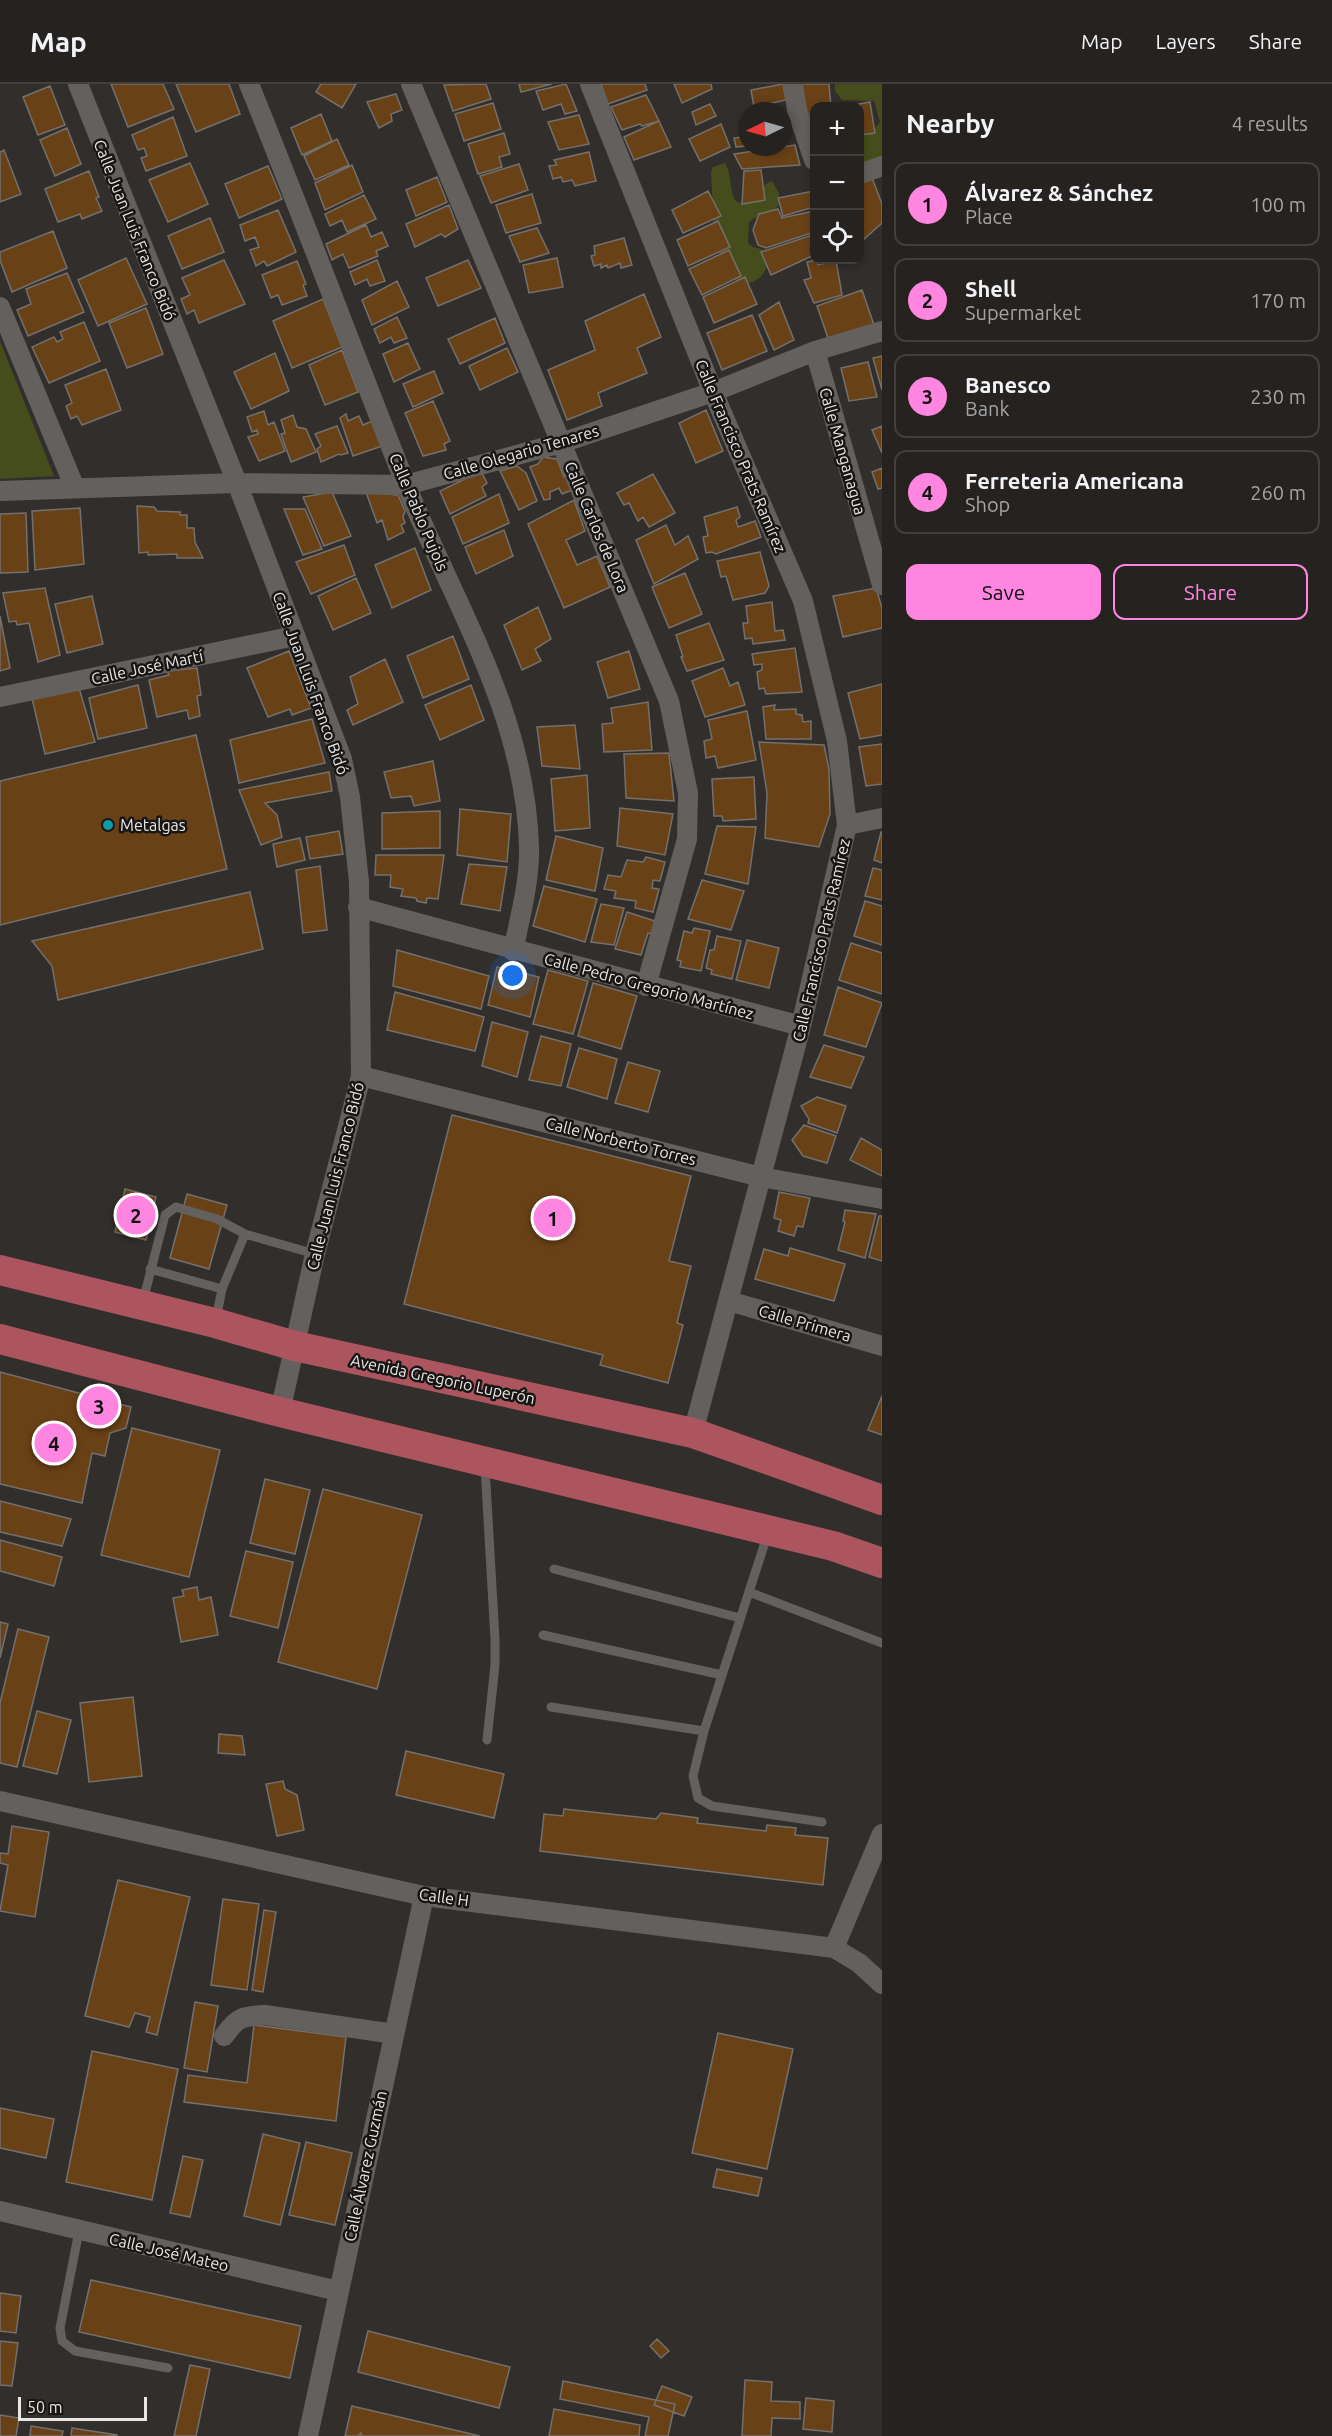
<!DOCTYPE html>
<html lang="en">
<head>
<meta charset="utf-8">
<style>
  :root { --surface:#252220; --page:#312f2d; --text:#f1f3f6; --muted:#a3a4a5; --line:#423f3e; --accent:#fe85e0 }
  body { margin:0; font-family:Ubuntu,sans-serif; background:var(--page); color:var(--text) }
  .controls { position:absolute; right:18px; top:18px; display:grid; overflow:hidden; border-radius:12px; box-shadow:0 3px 9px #0003 }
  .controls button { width:54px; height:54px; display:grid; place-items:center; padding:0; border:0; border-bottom:2px solid var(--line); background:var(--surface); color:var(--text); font:30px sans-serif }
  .compass { position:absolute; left:738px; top:18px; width:54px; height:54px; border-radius:50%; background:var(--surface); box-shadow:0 3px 9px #0003; rotate:265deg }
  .scale { position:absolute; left:18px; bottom:15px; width:129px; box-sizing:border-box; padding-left:6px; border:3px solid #e9e7e5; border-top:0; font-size:16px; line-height:21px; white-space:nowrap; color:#e9e7e5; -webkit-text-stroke:4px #181615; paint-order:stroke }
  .you { position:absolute; left:513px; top:892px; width:21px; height:21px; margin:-15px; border:4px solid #fff; border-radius:50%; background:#1a73e8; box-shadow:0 0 0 9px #1a73e833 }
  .badge { display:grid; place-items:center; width:39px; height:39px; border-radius:50%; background:var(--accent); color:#111; font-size:20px; font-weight:700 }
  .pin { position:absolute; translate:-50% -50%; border:3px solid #fff; box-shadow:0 2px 6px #0006 }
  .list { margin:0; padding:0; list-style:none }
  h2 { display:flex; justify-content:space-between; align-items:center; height:78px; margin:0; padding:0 24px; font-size:26px }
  h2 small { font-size:20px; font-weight:400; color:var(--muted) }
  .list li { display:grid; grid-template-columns:39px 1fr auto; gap:18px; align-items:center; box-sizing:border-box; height:84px; margin:0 12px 12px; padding:0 12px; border:2px solid var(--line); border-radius:12px }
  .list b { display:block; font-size:22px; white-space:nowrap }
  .list p { margin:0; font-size:20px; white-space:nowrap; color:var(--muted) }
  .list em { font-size:20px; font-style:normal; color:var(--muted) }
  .actions { display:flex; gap:12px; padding:18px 24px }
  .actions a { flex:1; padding:14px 0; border:2px solid var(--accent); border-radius:12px; text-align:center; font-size:21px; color:var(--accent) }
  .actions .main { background:var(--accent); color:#111 }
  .icon { flex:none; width:33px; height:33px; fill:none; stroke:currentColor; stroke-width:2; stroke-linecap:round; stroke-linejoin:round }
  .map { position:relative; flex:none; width:882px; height:2352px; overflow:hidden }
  header { display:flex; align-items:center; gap:36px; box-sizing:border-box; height:84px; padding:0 30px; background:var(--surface); border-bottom:2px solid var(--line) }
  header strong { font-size:28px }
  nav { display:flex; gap:33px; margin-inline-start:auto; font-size:21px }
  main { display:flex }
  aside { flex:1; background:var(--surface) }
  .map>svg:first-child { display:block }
  .green { fill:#464d1c }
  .building { fill:#694117; stroke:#74706d; stroke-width:1.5 }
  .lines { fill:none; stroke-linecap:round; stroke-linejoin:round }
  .service { stroke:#64605d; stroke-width:9 }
  .minor { stroke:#64605d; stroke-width:20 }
  .primary { stroke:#ad555e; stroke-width:30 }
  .culture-dot { fill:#0f9aa8; stroke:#181615; stroke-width:2 }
  .labels { text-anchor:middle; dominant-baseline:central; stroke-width:5; stroke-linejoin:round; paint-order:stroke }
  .street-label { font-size:16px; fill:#e9e7e5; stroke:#181615 }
  .poi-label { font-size:16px; fill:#e9e7e5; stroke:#181615; text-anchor:start }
</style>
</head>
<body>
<header>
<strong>Map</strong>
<nav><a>Map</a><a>Layers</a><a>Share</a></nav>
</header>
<main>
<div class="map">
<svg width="882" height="2352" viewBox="0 0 882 2352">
  <rect width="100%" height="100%" fill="#312e2b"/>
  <path class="green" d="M835,0H882V81L860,84V51L872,48L880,38L874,17L842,16L835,7Z
    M725,79C732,91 729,104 735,116L740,119C753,114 758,103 772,97L779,109L778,122C770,131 758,130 749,138L748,159L753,163L765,166C778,190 742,216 725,185C712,159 713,117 711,88L713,83Z
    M0,257L54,392L0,395Z"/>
  <path class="building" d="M111,0H163L174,25L128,43Z
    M176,0H229L240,30L196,48Z
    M321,0H356L342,24L316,8Z
    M486,0L491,15L453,27L444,1Z
    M519,0H552L521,8Z
    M566,0L577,27L565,30L561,20L543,26L536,7Z
    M601,0H645L647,6L608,20Z
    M674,0H711L712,5L682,19Z
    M783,0L786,16L754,23L751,6Z
    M801,0H829L831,22H814V37L806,38Z
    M50,2L65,41L38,51L23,13Z
    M396,10L402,26L391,30L392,37L379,44L367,18Z
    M646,11L659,37L642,42L640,40L622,46L611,23Z
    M870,18L875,49L860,51V22H849Z
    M493,19L501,45L464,57L455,30Z
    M710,20L716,32L696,41L692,28Z
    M321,30L332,57L302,71L291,44Z
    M579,31L589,60L559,66L548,38Z
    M173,33L187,72L146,87L141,74L147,72L144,64L138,66L132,51Z
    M659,37L671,63L634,76L624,53Z
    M721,40L730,63L700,77L689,55Z
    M67,44L81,80L55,92L40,56Z
    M504,49L510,70L499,73L502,83L478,90L468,60Z
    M747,52V62L736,63L734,54Z
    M337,55L349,81L315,96L304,72Z
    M795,61L800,81L742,85L734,70Z
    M4,66L21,110L0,118V68Z
    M589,68L596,97L575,102L572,96L563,98L561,93L553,95L549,82L557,81L554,76Z
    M190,79L208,120L168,138L149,96Z
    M519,80L528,106L491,119L480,92Z
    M352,81L363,108L325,126L315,99Z
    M268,82L282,115L239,134L225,100Z
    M761,86L765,116L742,120L744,87Z
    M89,87L99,113L96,114L102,127L82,135L80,130L58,138L45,105Z
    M871,91L882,120V139L863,156L860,151V97Z
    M437,93L447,118L416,132L406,106Z
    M708,107L721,132L683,149L672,126Z
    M814,107V123L783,132L778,114Z
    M532,110L541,139L506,149L496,121Z
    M364,111L376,135L347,148L342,136L330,142L325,130Z
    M449,121L458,145L445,153L441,150L415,163L406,140Z
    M778,125L782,134L814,127V148L766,164L758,161L753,146L759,130Z
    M278,126L296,168L267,182L264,177L256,182L250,166L259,163L255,153L245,157L240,141Z
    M210,134L224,168L182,185L168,152Z
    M718,137L730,163L688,182L677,156Z
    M366,141L371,153L382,148L388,162L376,167L378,172L349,184L343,170L332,176L326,160Z
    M537,144L549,169L520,178L509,152Z
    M53,147L67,184L12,208L0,176V168Z
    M812,151L814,171L771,191L761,168Z
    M624,154L632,181L621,184L620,179L608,184L607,181L601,184V180L594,182L591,172L595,171L594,162Z
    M729,166L741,192L702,211L689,185Z
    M126,174L147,220L98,242L78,196Z
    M557,174L563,203L529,209L523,181Z
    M224,176L245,220L199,239L194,226L187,230L181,215L190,211L182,194Z
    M377,176L385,197L370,202L367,195L355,201L350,188Z
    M468,176L481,204L438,222L426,194Z
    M816,176L818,181L827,179L826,176H836L842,211L814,219L804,196L811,194L807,178Z
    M297,177L306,200L303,201L307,212L282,221L278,211L271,214L262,191Z
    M67,189L84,228L28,252L17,226L31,220L26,205Z
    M745,193L757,220L714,239L703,213Z
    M397,197L409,223L372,241L362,216Z
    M862,206L874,241L828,254L817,222Z
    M644,210L661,253L637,264L647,289L598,309L602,322L567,336L548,286L595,266L585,237Z
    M323,215L342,263L292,284L273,237Z
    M779,218L794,256L774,266L759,231Z
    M146,224L163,270L127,284L109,239Z
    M752,231L767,267L722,286L707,249Z
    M397,233L407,254L394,259L391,253L380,259L374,245Z
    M495,234L505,259L460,280L448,255Z
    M84,238L100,277L49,299L32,263L54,253L57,258L63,255L60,248Z
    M408,259L420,285L394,298L383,270Z
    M507,264L518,288L480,306L469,282Z
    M342,266L358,308L325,321L309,281Z
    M275,269L289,307L251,325L234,288Z
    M882,272V306L873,274Z
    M868,278L877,313L849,317L841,284Z
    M106,285L121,326L82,341L77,332L71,335L66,322L72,319L65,301Z
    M434,287L443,309L413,323L403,300Z
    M433,317L450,357L444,360L446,366L423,372L405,329Z
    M706,326L723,367L696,379L679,339Z
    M264,327L268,341L274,338L285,367L259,377L248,353L258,350L257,346L252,348L247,333Z
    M346,330L348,337L359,332L363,341L372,337L382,362L353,372L340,334Z
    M293,331L297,343L306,345L316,368L291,378L281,350L285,349L281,336Z
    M337,342L348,369L341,371L339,370L321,378L317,365L321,362L315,350Z
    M882,342V369L872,346Z
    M543,373L557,375L564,393L568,391L574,405L562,410L559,404L550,408V415L544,416L530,383L538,380Z
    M517,382L526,389L537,417L519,426L500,387Z
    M882,384V404L878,405L872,388Z
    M481,387L487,399L482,403L486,412L450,430L440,407Z
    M653,390L675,429L649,443L643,433L638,437L629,419L624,421L617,409Z
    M332,408L351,452L324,462L303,413Z
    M366,408L398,411L405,427L403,433L405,439L401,441L404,448L388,456L382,436L377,439Z
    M499,410L509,439L463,460L452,433Z
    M574,416L585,447L566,456L577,481L597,472L610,503L564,524L528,440Z
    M137,422L154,423L157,427L180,428V431H187V444H194L195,458L203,474H177V470L148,471V468L139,469Z
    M737,423L740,433L736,436L738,443L755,437L761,453L716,470L712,468L706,469L703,453L708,452L704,433Z
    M80,424L84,480L35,486L32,427Z
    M284,425H305L322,465L303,471Z
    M26,429L28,488L0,489V430Z
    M666,441L675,461L688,452L698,475L654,500L636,456Z
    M504,446L513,472L476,490L465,463Z
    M344,461L355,491L311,510L296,478Z
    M415,464L431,506L392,524L375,481Z
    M760,468L769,502L765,509L733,516L726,492L721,493L717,477Z
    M685,489L702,530L669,544L652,503Z
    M356,494L371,529L333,546L318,512Z
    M45,504L60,571L38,578L29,539L17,541L16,537L9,538L3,509Z
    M876,504L882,524V544L843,553L833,512Z
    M92,512L103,560L67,569L55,520Z
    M772,518L775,547L783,546L785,556L753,560L752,554L745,555L743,539H748L746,522Z
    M538,523L551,555L535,565L541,577L522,586L504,541Z
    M0,532L10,584L0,587Z
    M709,539L724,576L687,587L681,573H683L676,551Z
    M453,552L469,595L423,614L407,572Z
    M795,564L802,608L766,610L764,604L759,605L757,588L762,586V580L754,581L752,570Z
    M289,567L311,624L292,631L290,625L268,633L247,584Z
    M629,567L640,605L608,614L597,578Z
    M385,575L403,618L353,641L347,626L358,620L350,593Z
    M197,584L201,611L197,612L200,632L189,635L187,626L157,633L149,596L169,591L167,587Z
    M723,584L730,602L738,598L745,621L705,633L692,597Z
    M882,600V651L860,655L848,609Z
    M138,601L147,644L98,655L89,614Z
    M471,601L484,636L440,656L425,621Z
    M79,604L95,658L45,670L32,614Z
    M648,618L652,666L604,668L602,640L613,639L611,624Z
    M775,621L774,626L796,625V630L802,631L803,638L811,637V655H766L763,623Z
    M747,627L756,676L718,684L715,672L706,674L704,657L712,655L708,636Z
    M312,635L325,679L239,699L230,656Z
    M575,641L580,685L542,682L537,643Z
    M196,651L227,785L0,841V697Z
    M759,658L824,661L829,685L830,730L819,763L765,754L767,709Z
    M882,660V700L866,702L859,663Z
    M669,669L674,717L626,714L624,670Z
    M433,677L440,717L414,722L411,712L391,714L384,688Z
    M329,688L332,707L265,719L277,731L282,753L261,761L239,706Z
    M587,691L590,744L555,747L551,695Z
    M754,693L756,735L723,737L722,732H714L712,695Z
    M620,724L673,730L665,771L617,762Z
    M460,725L511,730L507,778L457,771Z
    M440,727V764L382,765V729Z
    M717,742L756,743L748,800L705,790Z
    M339,747L343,770L310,775L306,753Z
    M881,748H882V779L874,776Z
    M556,752L603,764L595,807L546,796Z
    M300,754L305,776L277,783L273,760Z
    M376,771H444L438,815L427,814L426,819L417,817L416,814L401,812L403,805L390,803L391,791H375Z
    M646,773L665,778L660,797L653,796L652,804L659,805L653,828L635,824L636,817L614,814L616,807L604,805L608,791L621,793L627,776L643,778Z
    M469,780L507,783L500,827L461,820Z
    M320,782L327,846L303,849L296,786Z
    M873,784L882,786V816L865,812Z
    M702,796L744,807L731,846L688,835Z
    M544,802L597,815L585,858L533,842Z
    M250,808L263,865L58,916L52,882L32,857Z
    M865,817L882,822V861L854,852Z
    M601,820L624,824L614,861L591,858Z
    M627,828L655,837L652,850L648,849L641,871L615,865Z
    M694,844L710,847L701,887L680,883L681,877L677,876L684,847L692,849Z
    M717,852L741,857L732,895L711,890L712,886L706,884L710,866H714Z
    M747,856L779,864L769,904L736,896Z
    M851,859L882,869V910L839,896Z
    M397,866L489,892L481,925L393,902Z
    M497,883L539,893L530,933L488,921Z
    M548,886L588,897L573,950L533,940Z
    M593,899L637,912L621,965L578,952Z
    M838,903L882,919L866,963L824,951Z
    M395,908L484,933L475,967L387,946Z
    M492,938L528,948L517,993L482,982Z
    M541,952L571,960L561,1002L529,996Z
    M824,961L864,973L851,1004L810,993Z
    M579,964L617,975L607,1015L567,1003Z
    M628,978L660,987L648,1028L615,1019Z
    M817,1013L846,1022L837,1049L808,1039L809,1035L801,1022Z
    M452,1031L691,1092L669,1177L691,1182L677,1239L683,1241L668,1299L600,1281L603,1271L404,1220Z
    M804,1041L836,1052L827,1079L803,1072L792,1056Z
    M861,1054L882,1066V1092L850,1076Z
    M125,1105L156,1113L146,1156L115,1148Z
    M779,1108L810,1114L803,1143L797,1142L794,1152L778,1147L781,1136L774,1134Z
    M187,1110L227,1121L209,1185L170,1174Z
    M845,1126L876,1130L865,1174L838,1166L845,1138L843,1137Z
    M879,1132H882V1177L869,1173Z
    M790,1164L845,1180L834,1217L755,1195L764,1165L788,1172Z
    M0,1288L131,1323L126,1344L110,1349L105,1372L92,1369L82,1419L0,1400Z
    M882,1312V1351L868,1346Z
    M132,1344L220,1366L189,1493L101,1471Z
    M265,1395L310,1406L295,1470L250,1459Z
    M323,1405L422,1431L377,1605L278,1578Z
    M0,1417L71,1435L62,1462L0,1448Z
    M0,1456L62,1473L54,1502L0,1487Z
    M246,1467L293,1478L278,1544L230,1532Z
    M197,1503L199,1516L211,1513L218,1551L181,1558L173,1514L184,1512L182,1506Z
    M0,1538L8,1540L0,1574Z
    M18,1545L49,1553L17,1683L0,1679V1619Z
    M133,1613L142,1692L89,1698L80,1619Z
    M37,1627L71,1636L57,1690L23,1682Z
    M219,1650L242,1652L245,1671L218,1669Z
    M406,1667L504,1690L494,1734L396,1711Z
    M283,1697L285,1705L297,1711L304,1746L277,1752L266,1700Z
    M564,1725L656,1735L661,1729L698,1734L697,1739L766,1747L767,1741L796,1744L795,1751L828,1754L823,1801L540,1767L544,1730L563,1732Z
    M12,1742L49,1748L35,1833L0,1827L8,1781L0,1779V1769L8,1770Z
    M118,1796L190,1813L157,1951L146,1948L150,1933L135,1929L129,1943L85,1932Z
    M223,1815L259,1820L247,1906L211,1901Z
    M264,1826L276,1828L263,1908L252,1906Z
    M195,1918L218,1922L207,1988L184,1984Z
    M254,1941L346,1953L336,2037L184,2018L188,1991L247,1999Z
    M718,1949L793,1965L767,2085L692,2069Z
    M92,1967L178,1985L152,2116L66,2098Z
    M0,2024L54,2035L46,2074L0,2064Z
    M263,2050L300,2059L280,2141L244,2132Z
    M306,2058L352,2069L335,2141L289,2131Z
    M183,2072L203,2076L190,2133L170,2129Z
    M717,2085L762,2094L758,2112L713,2103Z
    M91,2196L301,2242L290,2294L79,2248Z
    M0,2209L21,2212L16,2249L0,2247Z
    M368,2247L510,2283L499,2324L358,2288Z
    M657,2255L669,2267L661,2274L650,2262Z
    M0,2257L18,2259L12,2302L0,2301Z
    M190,2281L210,2285L196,2352H174Z
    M745,2296L772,2298L771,2317L800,2318V2335L772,2334L771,2352H742Z
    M563,2297L675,2320L668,2352H645L649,2333L560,2315Z
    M662,2302L692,2313L684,2332L654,2321Z
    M806,2314L834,2317L832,2348L803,2345Z
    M352,2322L480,2352H361V2349L358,2352H345Z
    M554,2325L640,2341L639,2352H549Z
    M0,2331L19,2334L16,2352H0Z
    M31,2342L63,2347L62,2352H30Z
    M72,2344L117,2351V2352H71Z"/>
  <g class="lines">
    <path class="service" d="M150,1185L222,1205
      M143,1217L165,1131L176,1123L217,1135L245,1150
      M216,1235L222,1205L245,1150L315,1170
      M485,1383L495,1555V1581L487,1656
      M768,1449L704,1647L693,1692L698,1714L712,1722L822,1738
      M554,1485L740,1534
      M749,1508L882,1559
      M543,1551L722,1591
      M551,1623L704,1647
      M79,2147L60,2244L62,2257L75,2267L168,2284"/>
    <path class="minor" d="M78,0L237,399L342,675L350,713L359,798L361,992L315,1170L280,1328
      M249,0C303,133 353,267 406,401C454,520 525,629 529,762C530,797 520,833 513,867
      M411,0L669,617L688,709L687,755L646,902
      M590,0L713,308L803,517L837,657L847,741L801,942L693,1349
      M793,0L797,26L814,76
      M860,90L882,82
      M0,223L75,404
      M815,267L882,501
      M0,407L237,399L406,401L561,359L713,308L815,267L882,247
      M0,613L295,552
      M847,741L882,734
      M358,823L801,942
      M361,992L761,1093L882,1115
      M729,1217L882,1262
      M0,1717L424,1812L834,1864L859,1879L882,1900
      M834,1864L882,1750
      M224,1952C237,1933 243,1932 265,1931L394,1950
      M0,2127L338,2207
      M308,2352L424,1812"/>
    <path class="primary" d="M0,1186L215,1239L295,1262L693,1349L882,1416
      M0,1255L280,1328L833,1462L882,1479"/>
  </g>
  <circle class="culture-dot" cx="108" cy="741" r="6"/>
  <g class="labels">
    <g class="street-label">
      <text transform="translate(135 146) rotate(68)">Calle Juan Luis Franco Bidó</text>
      <text transform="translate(843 367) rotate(74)">Calle Manganagua</text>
      <text transform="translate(521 368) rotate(-16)">Calle Olegario Tenares</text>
      <text transform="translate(741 372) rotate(67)">Calle Francisco Prats Ramírez</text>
      <text transform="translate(419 428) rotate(67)">Calle Pablo Pujols</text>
      <text transform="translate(597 443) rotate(67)">Calle Carlos de Lora</text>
      <text transform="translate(147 583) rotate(-12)">Calle José Martí</text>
      <text transform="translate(311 599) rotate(70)">Calle Juan Luis Franco Bidó</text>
      <text transform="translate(821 856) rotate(-77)">Calle Francisco Prats Ramírez</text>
      <text transform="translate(649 902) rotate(15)">Calle Pedro Gregorio Martínez</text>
      <text transform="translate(621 1057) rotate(14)">Calle Norberto Torres</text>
      <text transform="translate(335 1092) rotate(-76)">Calle Juan Luis Franco Bidó</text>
      <text transform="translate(805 1239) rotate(16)">Calle Primera</text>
      <text transform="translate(443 1295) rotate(12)">Avenida Gregorio Luperón</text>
      <text transform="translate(444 1813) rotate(8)">Calle H</text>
      <text transform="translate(365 2082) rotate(-78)">Calle Álvarez Guzmán</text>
      <text transform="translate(169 2168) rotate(13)">Calle José Mateo</text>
    </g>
    <g class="poi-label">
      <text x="120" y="741">Metalgas</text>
    </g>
  </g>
</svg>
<div class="controls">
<button>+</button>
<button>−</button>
<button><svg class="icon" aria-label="locate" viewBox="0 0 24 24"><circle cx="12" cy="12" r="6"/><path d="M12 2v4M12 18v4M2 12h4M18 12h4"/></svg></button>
</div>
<svg class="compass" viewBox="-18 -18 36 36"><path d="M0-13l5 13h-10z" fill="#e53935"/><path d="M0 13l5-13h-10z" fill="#a3a4a5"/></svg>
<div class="scale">50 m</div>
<div class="you"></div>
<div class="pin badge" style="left:553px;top:1134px">1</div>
<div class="pin badge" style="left:136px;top:1131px">2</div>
<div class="pin badge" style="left:99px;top:1322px">3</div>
<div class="pin badge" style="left:54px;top:1359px">4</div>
</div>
<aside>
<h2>Nearby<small>4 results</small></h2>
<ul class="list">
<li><span class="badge">1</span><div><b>Álvarez &amp; Sánchez</b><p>Place</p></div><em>100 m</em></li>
<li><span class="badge">2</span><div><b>Shell</b><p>Supermarket</p></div><em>170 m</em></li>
<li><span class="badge">3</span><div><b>Banesco</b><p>Bank</p></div><em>230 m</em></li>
<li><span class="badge">4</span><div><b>Ferreteria Americana</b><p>Shop</p></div><em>260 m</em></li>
</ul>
<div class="actions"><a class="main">Save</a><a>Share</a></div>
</aside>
</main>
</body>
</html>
